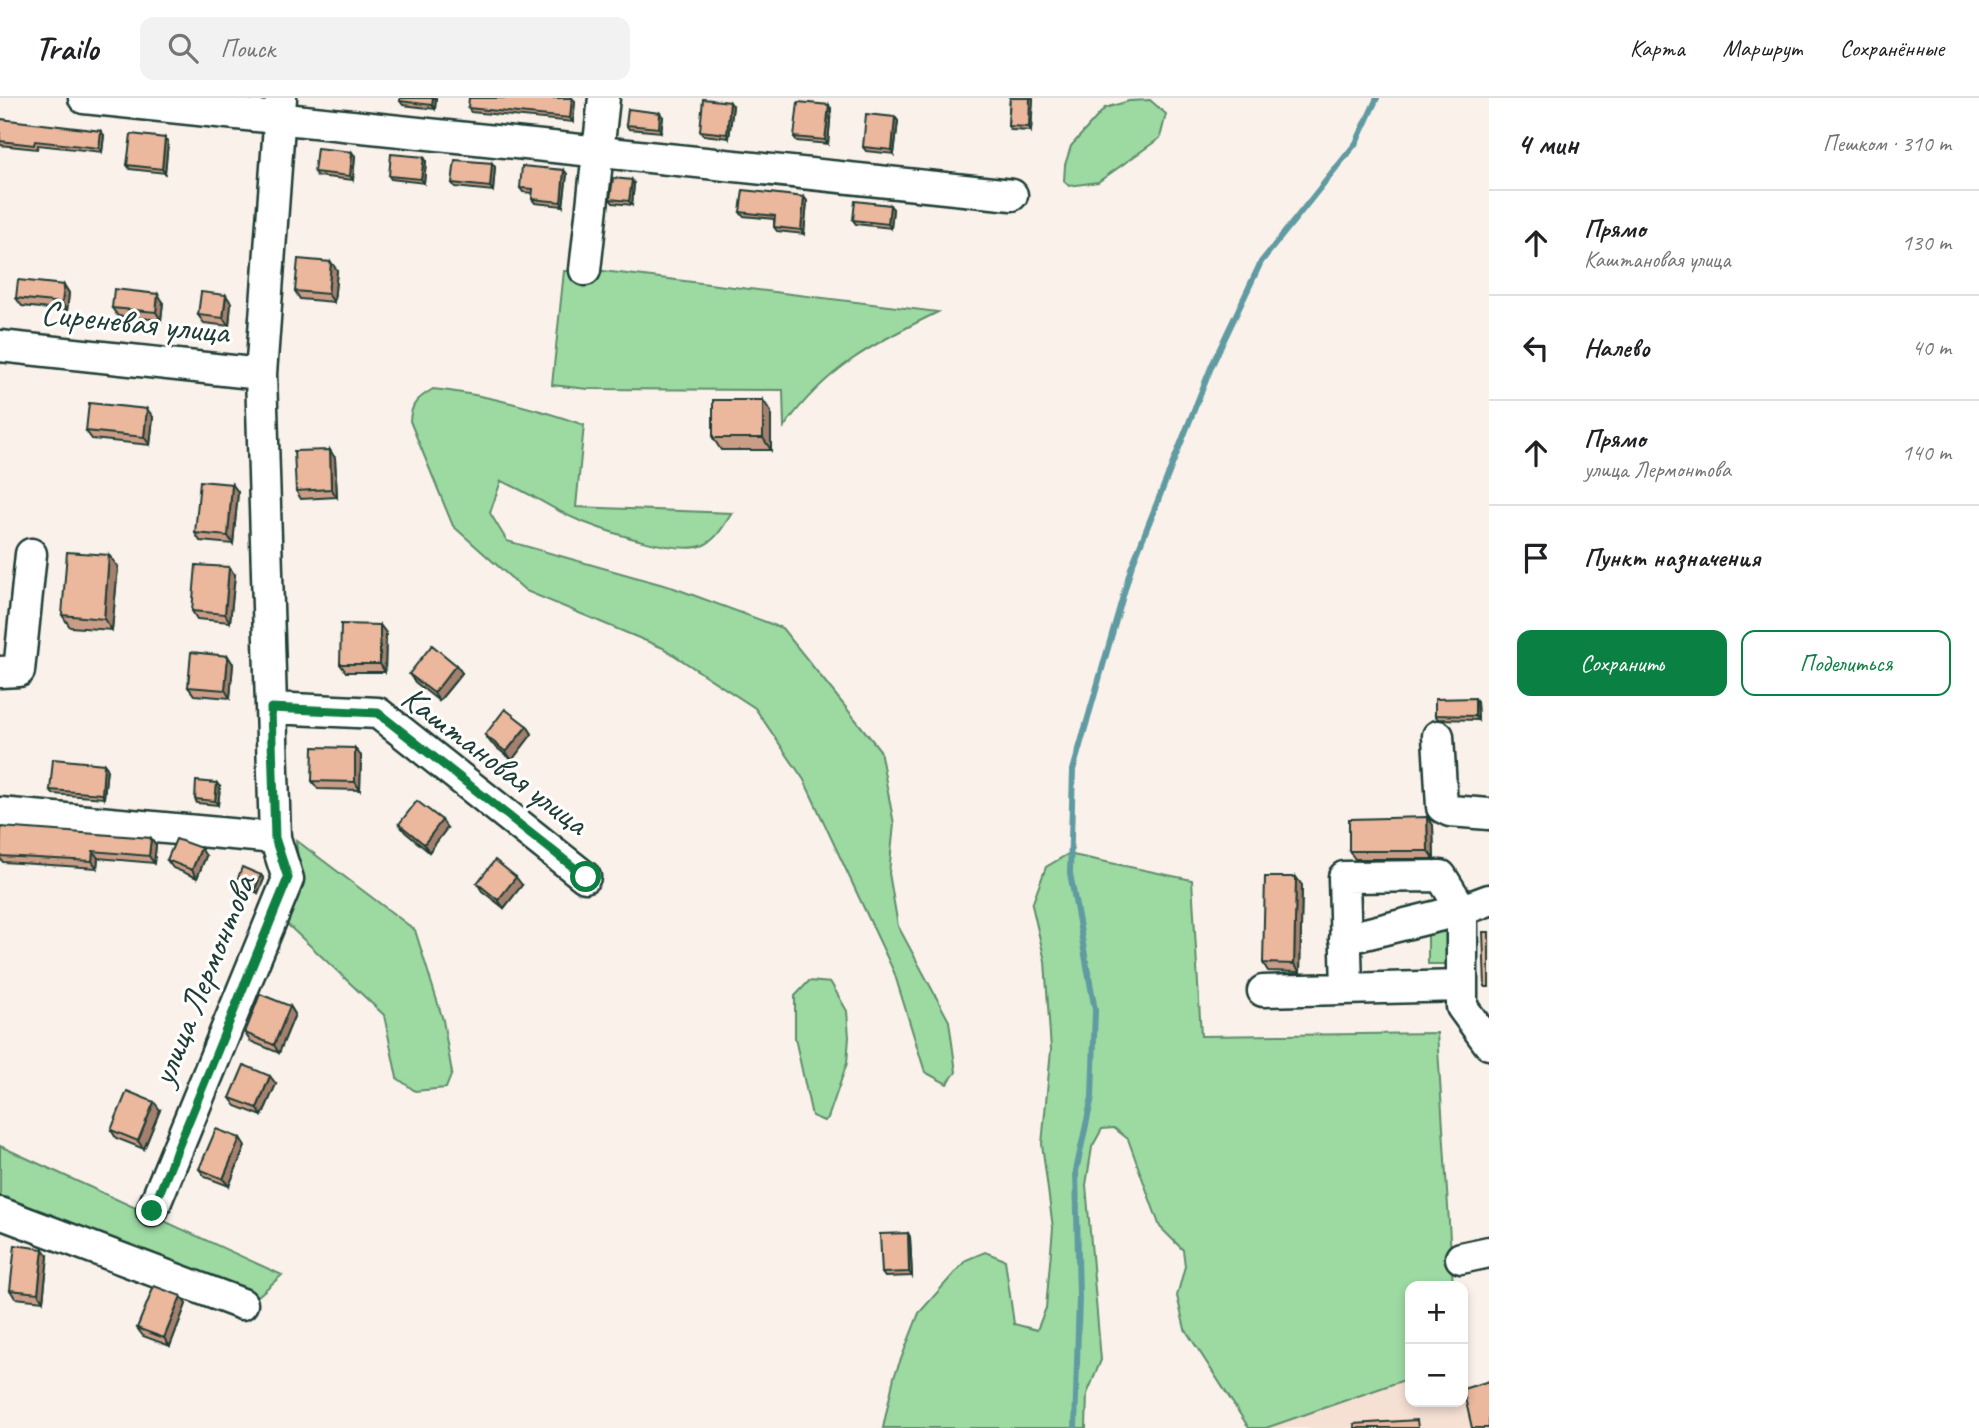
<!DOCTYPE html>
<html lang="ru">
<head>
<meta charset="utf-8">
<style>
  :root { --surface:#fff; --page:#f2f2f2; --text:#202124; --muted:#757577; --line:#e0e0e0; --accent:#0b8043 }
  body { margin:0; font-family:Caveat,sans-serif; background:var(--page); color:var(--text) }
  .controls { position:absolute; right:21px; bottom:21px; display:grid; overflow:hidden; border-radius:14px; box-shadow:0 4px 10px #0003 }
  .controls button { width:63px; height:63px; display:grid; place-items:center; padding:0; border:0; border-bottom:2px solid var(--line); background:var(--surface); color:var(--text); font:35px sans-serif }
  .stop { position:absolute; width:21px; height:21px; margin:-16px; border:5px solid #0b8043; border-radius:50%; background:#fff }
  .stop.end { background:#0b8043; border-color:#fff; box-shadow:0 2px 7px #0008 }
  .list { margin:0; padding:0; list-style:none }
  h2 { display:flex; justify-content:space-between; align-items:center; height:91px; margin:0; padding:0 28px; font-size:30px }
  h2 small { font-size:23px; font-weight:400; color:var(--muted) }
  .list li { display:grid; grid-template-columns:46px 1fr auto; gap:21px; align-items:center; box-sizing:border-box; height:105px; padding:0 28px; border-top:2px solid var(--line) }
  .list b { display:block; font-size:26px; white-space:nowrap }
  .list p { margin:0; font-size:23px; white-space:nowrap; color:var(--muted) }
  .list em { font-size:23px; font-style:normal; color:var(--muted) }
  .actions { display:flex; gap:14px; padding:21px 28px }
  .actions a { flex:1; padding:16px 0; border:2px solid var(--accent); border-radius:14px; text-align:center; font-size:24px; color:var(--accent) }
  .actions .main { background:var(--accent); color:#fff }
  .icon { flex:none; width:38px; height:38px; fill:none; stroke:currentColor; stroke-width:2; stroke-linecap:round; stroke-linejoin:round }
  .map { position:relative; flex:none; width:1489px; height:1330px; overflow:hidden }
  header { display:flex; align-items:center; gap:42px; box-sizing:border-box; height:98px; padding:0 35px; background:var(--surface); border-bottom:2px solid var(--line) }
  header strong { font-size:33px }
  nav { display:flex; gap:38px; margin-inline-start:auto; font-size:24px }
  .search { width:490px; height:63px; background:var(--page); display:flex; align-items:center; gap:18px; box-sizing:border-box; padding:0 24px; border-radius:14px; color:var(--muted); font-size:26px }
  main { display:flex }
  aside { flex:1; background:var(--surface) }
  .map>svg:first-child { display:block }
  .built { fill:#f6e0d4 }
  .green { fill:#9cdaa2; stroke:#5e8c6b; stroke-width:2 }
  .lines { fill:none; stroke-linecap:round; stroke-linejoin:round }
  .stream { stroke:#609ba2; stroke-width:6 }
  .minor-casing { stroke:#1f3d34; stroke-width:35 }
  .minor { stroke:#fff; stroke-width:30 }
  .wall { fill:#ca9d87; stroke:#1f3d34; stroke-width:2 }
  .shaded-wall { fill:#a4806e; stroke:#1f3d34; stroke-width:2 }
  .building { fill:#ebb79d; stroke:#1f3d34; stroke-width:2 }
  .route { stroke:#0b8043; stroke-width:9 }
  .labels { text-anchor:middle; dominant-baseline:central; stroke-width:6; stroke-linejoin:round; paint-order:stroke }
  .street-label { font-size:35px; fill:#1f3d34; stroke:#fff }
</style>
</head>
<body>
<header>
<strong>Trailo</strong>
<div class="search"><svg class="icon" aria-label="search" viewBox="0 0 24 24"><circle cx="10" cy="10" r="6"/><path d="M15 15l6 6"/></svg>Поиск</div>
<nav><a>Карта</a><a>Маршрут</a><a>Сохранённые</a></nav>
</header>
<main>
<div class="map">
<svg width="1489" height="1330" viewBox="0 0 1489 1330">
  <rect width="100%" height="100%" fill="#fbf1eb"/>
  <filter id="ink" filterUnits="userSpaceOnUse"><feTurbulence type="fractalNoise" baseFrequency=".0143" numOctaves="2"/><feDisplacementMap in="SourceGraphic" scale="14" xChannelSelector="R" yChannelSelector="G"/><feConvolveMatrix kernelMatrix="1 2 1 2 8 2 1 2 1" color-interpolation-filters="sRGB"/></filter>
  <g filter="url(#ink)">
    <path class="built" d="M1410,1280V1304H1463V1286L1474,1330H1266Z"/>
    <path class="green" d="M1150,2L1166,16L1160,40L1098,84L1069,88L1064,83L1065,67L1071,48L1105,10L1129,3Z
      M564,173H603L938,214C874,245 826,270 784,329L783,292L588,291L552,287Z
      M433,291C485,296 535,310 584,327L576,409L732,415C724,427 717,441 704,447C679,458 609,434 583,424C555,414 530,394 501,383L490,415L507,443L674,490L782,530L880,652L894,726L889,775L898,828L949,923L956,974L947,986L925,974L894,874L804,682L755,610L663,550L526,493L453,428L410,323C411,305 418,300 433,291Z
      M296,742L415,832L443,922L452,975L446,990L415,993L397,980L384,917L287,826C298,797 300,773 296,742Z
      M1068,756L1192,782L1201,938L1437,935L1453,1188H1410V1280L1266,1330H1249L1185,1231L1177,1198L1185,1168L1183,1152L1160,1129L1128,1041L1114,1030L1102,1031L1092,1049L1086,1087L1101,1262L1087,1296L1086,1330H883L894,1279L919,1215L966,1162L985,1154L1005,1162L1014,1226L1037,1232L1046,1210L1053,1130L1042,1046L1051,952L1045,863L1032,807L1046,769Z
      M1428,834H1450L1451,866H1428Z
      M809,883L831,885L847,913L849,939L847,965L828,1020L824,1023L812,1018L795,940V898Z
      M0,1048L282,1177L257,1199H247L0,1098Z"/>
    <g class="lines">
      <path class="stream" d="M1075,1330L1079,1199L1076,1073L1092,999L1095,912L1070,775L1073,672L1131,470L1212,267L1261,164L1356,45L1377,0"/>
      <g class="minor-casing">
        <path id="minor" d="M84,0L1012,97
          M585,172L604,0
          M0,248L261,276
          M0,574L19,573L31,456
          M271,610L378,615L585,779
          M1438,638L1442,709L1450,713L1489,716
          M0,715L275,740L288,781L152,1113
          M275,740L261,276L281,0
          M1345,841L1462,812L1489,802
          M1347,891L1344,779L1441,778L1462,812V909L1489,946
          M1263,893L1462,888
          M0,1115L242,1206
          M1461,1160L1489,1154"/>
      </g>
      <use href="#minor" class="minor"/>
    </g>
    <path class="wall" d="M400,0H436L435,11L403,7L400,3Z
      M1010,0H1033L1031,33L1011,32L1008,28Z
      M575,3L573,24L471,14L468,10Z
      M733,8L729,40L703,37L700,33Z
      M831,11L828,46L797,43L794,39Z
      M663,19L661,34L629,31L626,27Z
      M895,19L898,23L894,56L866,53L863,49Z
      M0,21L104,37L102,54L38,47L37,51L0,47Z
      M165,40L168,44L165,75L130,71L127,67Z
      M355,58L353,82L317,78L314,74Z
      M424,59L426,63L424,85L391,81L389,78Z
      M492,65L495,69L493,93L455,89L452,85Z
      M564,72L567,76L563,108L535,105L532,101L533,95L523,94L520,90Z
      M634,86L632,107L613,105L610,101Z
      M804,99L807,103L804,136L777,133L774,129V121L743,118L740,114Z
      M893,111L891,130L856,126L853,122Z
      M337,172L334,204L300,201L295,193Z
      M64,187L69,195L67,213L22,208L16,200Z
      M163,204L161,222L118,218L112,210Z
      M231,205L229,228L204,225L198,217Z
      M147,311L153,319L150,347L92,341L86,333Z
      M771,314V352H721L713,340Z
      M335,360L337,399L301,401L296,393Z
      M232,386L238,394L233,446L200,443L195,435Z
      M118,469L112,532L70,529L62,517Z
      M235,477L230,524L197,521L192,513Z
      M380,527L386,535L385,574H346L340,566Z
      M233,566L230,600L194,597L188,589Z
      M456,567L462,575L439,603L415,584L409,576Z
      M1477,604L1478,622L1438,621L1435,617Z
      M527,628L532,636L512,662L491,645L485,637Z
      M361,658L360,692L318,691L312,683Z
      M104,666L107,670L104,700L53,696L50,692Z
      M220,689L218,707L197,705L195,701Z
      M1427,719L1433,727L1434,761H1355L1349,753Z
      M399,726L447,730L429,754L405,734Z
      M0,738L151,740L156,747L154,765L98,760L97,770L3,764L0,760Z
      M206,758L197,780L173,770L167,762Z
      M261,777L264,781L258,795L239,787L237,783Z
      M477,785L522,787L504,810L482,793Z
      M1302,787L1300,874L1268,873L1263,865Z
      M290,908L295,916L279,955L250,943L245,935Z
      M276,986L262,1018L236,1008L230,1000Z
      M160,1012L144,1051L116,1040L111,1032Z
      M240,1040L245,1048L229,1088L205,1079L199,1071Z
      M908,1135L910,1139L912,1178L885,1179L882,1175Z
      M48,1158L43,1203L15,1200L10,1192Z
      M181,1198L186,1206L170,1248L143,1238L137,1230Z"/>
    <path class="shaded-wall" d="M433,0H436L435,11L432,7Z
      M572,0L575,3L573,24L570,20Z
      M1030,0H1033L1031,33L1029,29Z
      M730,4L733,8L729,40L727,36Z
      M829,7L831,11L828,46L825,42Z
      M660,15L663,19L661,34L659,30Z
      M895,19L898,23L894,56L892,52Z
      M101,33L104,37L102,54L99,50Z
      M165,40L168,44L165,75L162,71Z
      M352,54L355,58L353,82L350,78Z
      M424,59L426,63L424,85L421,81Z
      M492,65L495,69L493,93L490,89Z
      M564,72L567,76L563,108L561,104Z
      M632,82L634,86L632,107L629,103Z
      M804,99L807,103L804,136L801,132Z
      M890,107L893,111L891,130L888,126Z
      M331,164L337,172L334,204L328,196Z
      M64,187L69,195L67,213L62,205Z
      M158,196L163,204L161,222L156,214Z
      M226,197L231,205L229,228L223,220Z
      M763,302L771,314V352L763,340Z
      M147,311L153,319L150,347L144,339Z
      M330,352L335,360L337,399L331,391Z
      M232,386L238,394L233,446L228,438Z
      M109,457L118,469L112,532L104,521Z
      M229,469L235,477L230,524L225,516Z
      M380,527L386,535L385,574L380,566Z
      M228,558L233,566L230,600L225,592Z
      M456,567L462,575L439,603L434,595Z
      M1475,600L1477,604L1478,622L1475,618Z
      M527,628L532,636L512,662L506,654Z
      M355,650L361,658L360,692L355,684Z
      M104,666L107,670L104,700L102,696Z
      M217,685L220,689L218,707L215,703Z
      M1427,719L1433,727L1434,761L1428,753Z
      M442,722L447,730L429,754L424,746Z
      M151,740L156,747L154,765L149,758Z
      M201,750L206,758L197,780L192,772Z
      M93,753L98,760L97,770L92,763Z
      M261,777L264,781L258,795L255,791Z
      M516,779L522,787L504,810L498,802Z
      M1296,779L1302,787L1300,874L1294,866Z
      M290,908L295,916L279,955L274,947Z
      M270,978L276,986L262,1018L257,1010Z
      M154,1004L160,1012L144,1051L138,1043Z
      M240,1040L245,1048L229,1088L223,1081Z
      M908,1135L910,1139L912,1178L909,1174Z
      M43,1151L48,1158L43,1203L38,1195Z
      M181,1198L186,1206L170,1248L164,1240Z"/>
    <path class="building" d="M400,0H433L432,7L400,3Z
      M469,0H572L570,20L468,10Z
      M1010,0H1030L1029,29L1008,28Z
      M703,1L730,4L727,36L700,33Z
      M798,4L829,7L825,42L794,39Z
      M628,11L660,15L659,30L626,27Z
      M866,16L895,19L892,52L863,49Z
      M0,21L101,33L99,50L35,43L34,47L0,43Z
      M131,36L165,40L162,71L127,67Z
      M317,50L352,54L350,78L314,74Z
      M391,56L424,59L421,81L389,78Z
      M455,62L492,65L490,89L452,85Z
      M522,68L564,72L561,104L532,101L533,91L520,90Z
      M613,80L632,82L629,103L610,101Z
      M743,92L804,99L801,132L774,129L775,118L740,114Z
      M855,103L890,107L888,126L853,122Z
      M298,161L331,164L328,196L295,193Z
      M18,182L64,187L62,205L16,200Z
      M114,191L158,196L156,214L112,210Z
      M201,194L226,197L223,220L198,217Z
      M713,302H763V340H713Z
      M89,305L147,311L144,339L86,333Z
      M330,352L331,391L296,393L294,353Z
      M200,383L232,386L228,438L195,435Z
      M67,454L109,457L104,521L62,517Z
      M196,467L229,469L225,516L192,513Z
      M341,526L380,527V566H340Z
      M432,547L456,567L434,595L409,576Z
      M191,554L228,558L225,592L188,589Z
      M1475,600V618L1435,617V601Z
      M505,611L527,628L506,654L485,637Z
      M313,649L355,650V684L312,683Z
      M53,661L104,666L102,696L50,692Z
      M196,683L217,685L215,703L195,701Z
      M417,703L442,722L424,746L399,726Z
      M1427,719L1428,753H1349V721Z
      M1,729L151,740L149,758L93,753L92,763L0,758Z
      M176,741L201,750L192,772L167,762Z
      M495,762L516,779L498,802L477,785Z
      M242,769L261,777L255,791L237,783Z
      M1265,779H1296L1294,866L1263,865Z
      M1483,834H1489V889H1485Z
      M260,896L290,908L274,947L245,935Z
      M244,967L270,978L257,1010L230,1000Z
      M127,993L154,1004L138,1043L111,1032Z
      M216,1031L240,1040L223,1081L199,1071Z
      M908,1135L909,1174L882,1175L880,1136Z
      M15,1147L43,1151L38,1195L10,1192Z
      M154,1188L181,1198L164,1240L137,1230Z
      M1489,1283V1330H1472L1463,1291Z
      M1417,1322L1418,1330H1355L1354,1326Z"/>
  </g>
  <g class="lines" filter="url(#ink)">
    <path class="route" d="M152,1113L288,780L275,740L271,610L378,615L586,779"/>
  </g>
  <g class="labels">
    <g class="street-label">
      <text transform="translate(135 224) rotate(6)">Сиреневая улица</text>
      <text transform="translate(495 662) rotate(37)">Каштановая улица</text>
      <text transform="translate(203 882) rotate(-68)">улица Лермонтова</text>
    </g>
  </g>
</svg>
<div class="controls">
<button>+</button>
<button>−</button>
</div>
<div class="stop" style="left:586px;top:779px"></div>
<div class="stop end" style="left:152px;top:1113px"></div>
</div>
<aside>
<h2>4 мин<small>Пешком · 310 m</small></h2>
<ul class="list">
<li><svg class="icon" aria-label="ahead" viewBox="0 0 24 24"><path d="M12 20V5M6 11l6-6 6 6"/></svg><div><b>Прямо</b><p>Каштановая улица</p></div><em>130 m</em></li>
<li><svg class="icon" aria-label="left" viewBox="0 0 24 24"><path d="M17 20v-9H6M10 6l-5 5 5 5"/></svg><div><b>Налево</b></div><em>40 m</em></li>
<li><svg class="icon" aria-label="ahead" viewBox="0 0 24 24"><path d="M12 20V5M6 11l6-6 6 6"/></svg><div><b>Прямо</b><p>улица Лермонтова</p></div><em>140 m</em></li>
<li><svg class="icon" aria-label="arrive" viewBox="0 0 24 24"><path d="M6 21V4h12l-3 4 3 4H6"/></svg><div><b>Пункт назначения</b></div></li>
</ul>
<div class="actions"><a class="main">Сохранить</a><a>Поделиться</a></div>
</aside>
</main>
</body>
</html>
